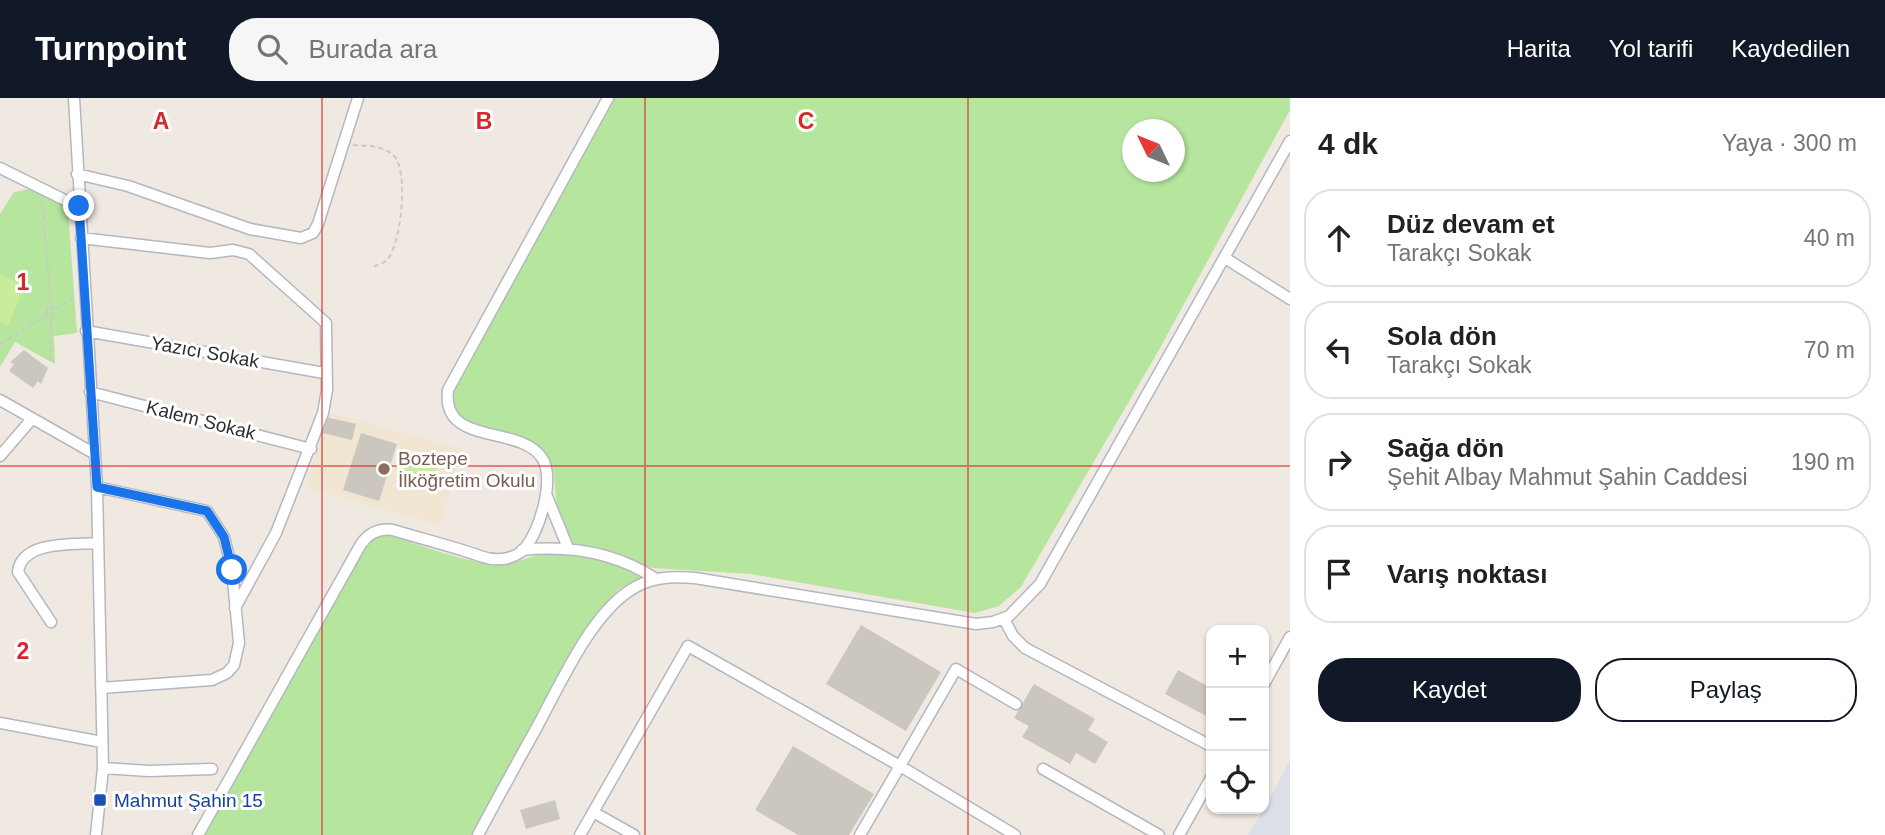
<!DOCTYPE html>
<html lang="tr">
<head>
<meta charset="utf-8">
<style>
  :root { --surface:#fff; --page:#f6f6f6; --text:#202124; --muted:#757577; --line:#e0e0e0; --accent:#111827 }
  body { margin:0; font-family:Arial,sans-serif; background:var(--page); color:var(--text) }
  .controls { position:absolute; right:21px; bottom:21px; display:grid; overflow:hidden; border-radius:14px; box-shadow:0 2px 5px #0004 }
  .controls button { width:63px; height:63px; display:grid; place-items:center; padding:0; border:0; border-bottom:2px solid var(--line); background:var(--surface); color:var(--text); font:35px sans-serif }
  .compass { position:absolute; left:1122px; top:21px; width:63px; height:63px; border-radius:50%; background:var(--surface); box-shadow:0 2px 5px #0004; rotate:313deg }
  .stop { position:absolute; width:21px; height:21px; margin:-16px; border:5px solid #1a73e8; border-radius:50%; background:#fff }
  .stop.end { background:#1a73e8; border-color:#fff; box-shadow:0 2px 7px #0008 }
  .list { margin:0; padding:0; list-style:none }
  h2 { display:flex; justify-content:space-between; align-items:center; height:91px; margin:0; padding:0 28px; font-size:30px }
  h2 small { font-size:23px; font-weight:400; color:var(--muted) }
  .list li { display:grid; grid-template-columns:46px 1fr auto; gap:21px; align-items:center; box-sizing:border-box; height:98px; margin:0 14px 14px; padding:0 14px; border:2px solid var(--line); border-radius:28px }
  .list b { display:block; font-size:26px; white-space:nowrap }
  .list p { margin:0; font-size:23px; white-space:nowrap; color:var(--muted) }
  .list em { font-size:23px; font-style:normal; color:var(--muted) }
  .actions { display:flex; gap:14px; padding:21px 28px }
  .actions a { flex:1; padding:16px 0; border:2px solid var(--accent); border-radius:28px; text-align:center; font-size:24px; color:var(--accent) }
  .actions .main { background:var(--accent); color:#fff }
  .icon { flex:none; width:38px; height:38px; fill:none; stroke:currentColor; stroke-width:2; stroke-linecap:round; stroke-linejoin:round }
  .map { position:relative; flex:none; width:1290px; height:737px; overflow:hidden }
  header { display:flex; align-items:center; gap:42px; box-sizing:border-box; height:98px; padding:0 35px; background:var(--accent); color:#fff }
  header strong { font-size:33px }
  nav { display:flex; gap:38px; margin-inline-start:auto; font-size:24px }
  .search { width:490px; height:63px; background:var(--page); display:flex; align-items:center; gap:18px; box-sizing:border-box; padding:0 24px; border-radius:28px; color:var(--muted); font-size:26px }
  main { display:flex }
  aside { flex:1; background:var(--surface) }
  .map>svg:first-child { display:block }
  .education { fill:#f0e6d1 }
  .airport { fill:#dcdee8 }
  .green { fill:#b6e59e; fill-rule:evenodd }
  .pitch { fill:#c9ec9a }
  .building { fill:#cbc7bf }
  .lines { fill:none; stroke-linecap:round; stroke-linejoin:round }
  .minor-casing { stroke:#b4b7c1; stroke-width:13 }
  .path { stroke:#c9c9c9; stroke-width:2; stroke-dasharray:5 3.5; stroke-linecap:butt }
  .minor { stroke:#fff; stroke-width:10 }
  .route { stroke:#1a73e8; stroke-width:9 }
  .grid { fill:none; stroke:#d62828; stroke-width:2; stroke-opacity:0.55 }
  .education-dot { fill:#8d6e63; stroke:#fff; stroke-width:2.5 }
  .transit-dot { fill:#1a4fb4; stroke:#fff; stroke-width:2.5 }
  .labels { text-anchor:middle; dominant-baseline:central; stroke-width:6; stroke-linejoin:round; paint-order:stroke }
  .street-label { font-size:19px; fill:#2e2e2e; stroke:#fff }
  .education-label { font-size:19px; fill:#785e54; stroke:#fff; text-anchor:start }
  .transit-label { font-size:19px; fill:#164399; stroke:#fff; text-anchor:start }
  .grid-label { font-size:23px; text-anchor:middle; font-weight:bold; fill:#d62828; stroke:#fff; stroke-width:6; stroke-linejoin:round; paint-order:stroke }
</style>
</head>
<body>
<header>
<strong>Turnpoint</strong>
<div class="search"><svg class="icon" aria-label="search" viewBox="0 0 24 24"><circle cx="10" cy="10" r="6"/><path d="M15 15l6 6"/></svg>Burada ara</div>
<nav><a>Harita</a><a>Yol tarifi</a><a>Kaydedilen</a></nav>
</header>
<main>
<div class="map">
<svg width="1290" height="737" viewBox="0 0 1290 737">
  <rect width="100%" height="100%" fill="#efe9e1"/>
  <path class="education" d="M328,314L461,351L440,427L306,390Z"/>
  <path class="airport" d="M1290,662V737H1248L1264,711Z"/>
  <path class="green" d="M613,0H1290V12L1160,250L1021,489L999,508L975,515L751,476L652,470L573,446C565,434 559,420 557,406C553,384 558,362 537,348C507,328 442,339 456,285ZM1132,32H1174V74H1132Z
    M30,91L62,106L68,113L77,235L54,238L55,266L15,244L0,269V116L14,94Z
    M388,437C422,447 461,464 497,466C512,468 524,460 539,457C575,450 610,463 643,478L619,491L600,511L557,579L472,737H202L364,449L374,440Z"/>
  <path class="pitch" d="M0,177L25,187L8,228L0,225Z
    M402,353L439,364L433,384L396,373Z"/>
  <path class="building" d="M24,252L48,270L41,286L38,283L33,290L9,273L14,266L10,264Z
    M326,319L356,326L352,342L322,335Z
    M361,335L397,346L379,403L343,392Z
    M861,527L941,574L906,633L826,586Z
    M1178,572L1211,590V613L1208,619L1165,596Z
    M1034,586L1095,621L1088,632L1108,644L1095,666L1076,655L1070,666L1022,639L1029,628L1014,620Z
    M793,648L874,696L849,737H798L755,712Z
    M555,702L560,721L526,731L520,712Z"/>
  <g class="lines">
    <g class="minor-casing">
      <path id="minor" d="M74,0L97,389L103,670L96,737
        M0,70L79,109
        M77,76L128,88L250,131L301,140L313,135L318,126L358,0
        M81,140L210,155L233,152L249,156L326,225L327,292L323,315L276,435L235,510
        M1225,160L1290,201
        M86,233L324,275
        M90,294L311,351
        M0,302L95,356
        M0,358L31,322
        M97,389L207,413L224,439L232,472L239,545L234,567L227,575L212,582L101,590
        M546,396L568,450
        M522,452C570,447 615,454 656,481
        M1004,521L1013,538L1025,550L1211,648
        M51,524L18,474C22,442 73,447 98,445
        M1264,586L1290,539
        M0,625L102,644
        M103,670L149,673L212,671
        M1043,671L1159,737
        M593,714L634,737
        M198,737L361,446C369,435 379,430 393,432C422,441 452,448 480,458C494,463 508,463 521,454C539,439 556,380 542,360C520,326 441,349 448,292L608,0
        M478,737C497,701 517,665 537,629C560,587 589,520 629,493C649,479 671,478 695,480L976,526L993,524L1009,518L1040,486L1290,43
        M580,737L688,548L900,668L1015,737
        M860,737L956,571L1016,606
        M1179,737L1211,680"/>
    </g>
    <path class="path" d="M353,47C367,48 384,47 394,58C409,74 401,144 388,161C384,165 379,167 374,168
      M42,101L51,209
      M55,211L74,200
      M0,246L47,217H54L53,209L47,210V217
      M50,263L51,219"/>
    <use href="#minor" class="minor"/>
  </g>
  <g class="lines">
    <path class="route" d="M79,108L97,389L207,413L224,439L232,472"/>
  </g>
  <path class="grid" d="M322,0V737M645,0V737M968,0V737M0,368H1290"/>
  <circle class="education-dot" cx="384" cy="371" r="7"/>
  <rect class="transit-dot" x="93" y="695" width="14" height="14" rx="3.5"/>
  <g class="labels">
    <g class="street-label">
      <text transform="translate(205 254) rotate(10)">Yazıcı Sokak</text>
      <text transform="translate(201 322) rotate(14)">Kalem Sokak</text>
    </g>
    <g class="education-label">
      <text x="398" y="360">Boztepe<tspan x="398" dy="22">İlköğretim Okulu</tspan></text>
    </g>
    <g class="transit-label">
      <text x="114" y="702">Mahmut Şahin 15</text>
    </g>
  </g>
  <g class="grid-label">
    <text x="161" y="31">A</text>
    <text x="484" y="31">B</text>
    <text x="806" y="31">C</text>
    <text x="23" y="192">1</text>
    <text x="23" y="561">2</text>
  </g>
</svg>
<div class="controls">
<button>+</button>
<button>−</button>
<button><svg class="icon" aria-label="locate" viewBox="0 0 24 24"><circle cx="12" cy="12" r="6"/><path d="M12 2v4M12 18v4M2 12h4M18 12h4"/></svg></button>
</div>
<svg class="compass" viewBox="-18 -18 36 36"><path d="M0-13l5 13h-10z" fill="#e53935"/><path d="M0 13l5-13h-10z" fill="#757577"/></svg>
<div class="stop" style="left:232px;top:472px"></div>
<div class="stop end" style="left:79px;top:108px"></div>
</div>
<aside>
<h2>4 dk<small>Yaya · 300 m</small></h2>
<ul class="list">
<li><svg class="icon" aria-label="ahead" viewBox="0 0 24 24"><path d="M12 20V5M6 11l6-6 6 6"/></svg><div><b>Düz devam et</b><p>Tarakçı Sokak</p></div><em>40 m</em></li>
<li><svg class="icon" aria-label="left" viewBox="0 0 24 24"><path d="M17 20v-9H6M10 6l-5 5 5 5"/></svg><div><b>Sola dön</b><p>Tarakçı Sokak</p></div><em>70 m</em></li>
<li><svg class="icon" aria-label="right" viewBox="0 0 24 24"><path d="M7 20v-9h11M14 6l5 5-5 5"/></svg><div><b>Sağa dön</b><p>Şehit Albay Mahmut Şahin Caddesi</p></div><em>190 m</em></li>
<li><svg class="icon" aria-label="arrive" viewBox="0 0 24 24"><path d="M6 21V4h12l-3 4 3 4H6"/></svg><div><b>Varış noktası</b></div></li>
</ul>
<div class="actions"><a class="main">Kaydet</a><a>Paylaş</a></div>
</aside>
</main>
</body>
</html>
